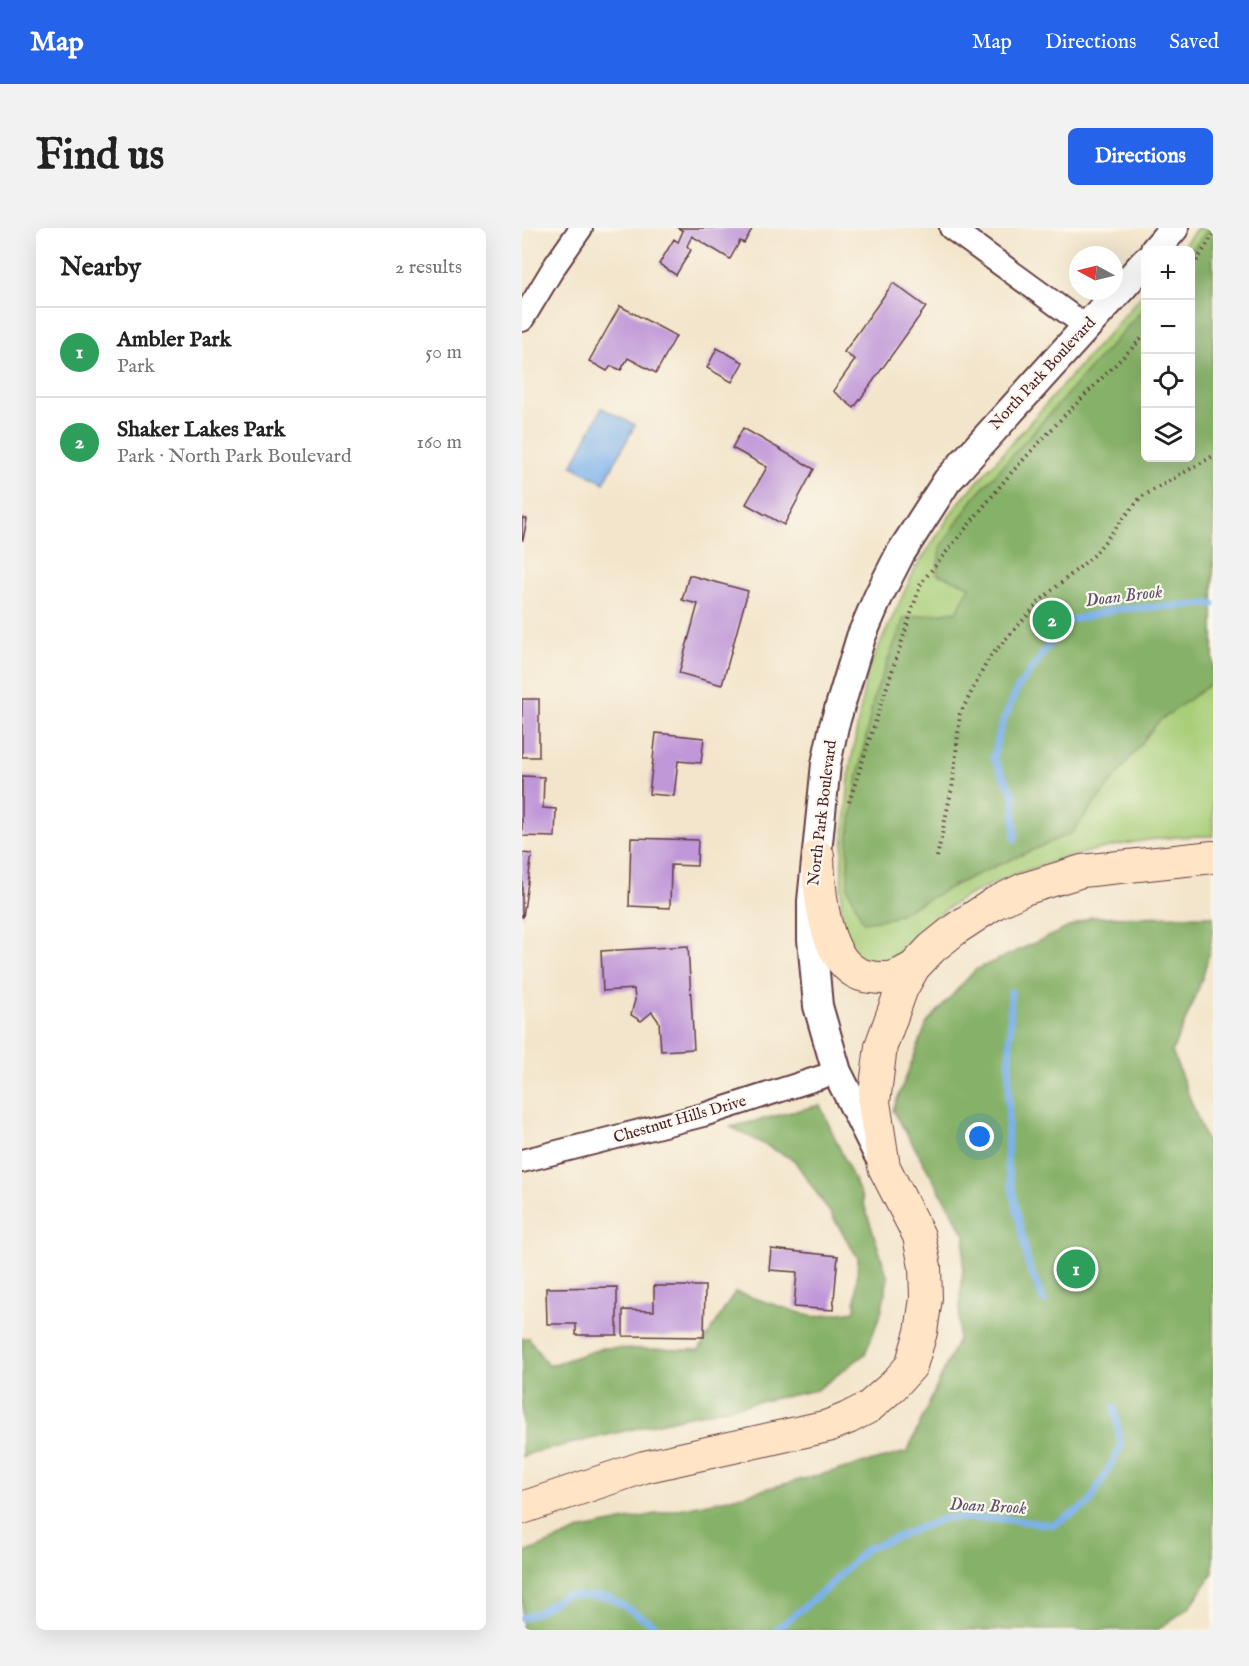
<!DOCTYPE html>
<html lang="en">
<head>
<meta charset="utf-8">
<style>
  :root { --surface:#fff; --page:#f2f2f2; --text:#222; --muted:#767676; --line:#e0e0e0; --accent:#2563eb }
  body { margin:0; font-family:"IM FELL English",serif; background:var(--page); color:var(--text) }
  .controls { position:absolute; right:18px; top:18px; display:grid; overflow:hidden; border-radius:9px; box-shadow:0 6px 24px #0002 }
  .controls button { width:54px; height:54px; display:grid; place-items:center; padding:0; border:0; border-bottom:2px solid var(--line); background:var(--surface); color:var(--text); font:30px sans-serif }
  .compass { position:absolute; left:547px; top:18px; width:54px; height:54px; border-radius:50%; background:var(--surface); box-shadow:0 6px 24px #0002; rotate:277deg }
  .you { position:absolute; left:458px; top:909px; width:21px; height:21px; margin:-15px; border:4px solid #fff; border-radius:50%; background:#1a73e8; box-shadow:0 0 0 9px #1a73e833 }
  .badge { display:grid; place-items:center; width:39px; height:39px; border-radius:50%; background:var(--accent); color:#fff; font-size:20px; font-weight:700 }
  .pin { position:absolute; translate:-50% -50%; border:3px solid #fff; box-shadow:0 2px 6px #0006 }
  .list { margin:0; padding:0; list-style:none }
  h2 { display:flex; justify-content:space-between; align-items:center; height:78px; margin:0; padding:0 24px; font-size:26px }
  h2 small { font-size:20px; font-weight:400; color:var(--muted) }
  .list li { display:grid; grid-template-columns:39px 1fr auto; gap:18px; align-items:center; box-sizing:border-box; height:90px; padding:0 24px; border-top:2px solid var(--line) }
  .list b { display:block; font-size:22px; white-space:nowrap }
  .list p { margin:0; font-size:20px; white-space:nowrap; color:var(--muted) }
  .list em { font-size:20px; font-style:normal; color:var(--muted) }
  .icon { flex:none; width:33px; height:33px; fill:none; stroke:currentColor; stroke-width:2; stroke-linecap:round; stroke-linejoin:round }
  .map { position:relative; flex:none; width:691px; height:1402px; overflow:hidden; border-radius:9px }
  header { display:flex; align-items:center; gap:36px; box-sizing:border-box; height:84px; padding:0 30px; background:var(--accent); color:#fff }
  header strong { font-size:28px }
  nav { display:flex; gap:33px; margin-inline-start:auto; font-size:21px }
  .intro { display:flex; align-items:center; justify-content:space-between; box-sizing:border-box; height:144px; padding:0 36px }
  h1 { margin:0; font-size:42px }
  .button { padding:15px 27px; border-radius:9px; background:var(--accent); color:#fff; font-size:21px; font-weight:700 }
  main { display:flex; gap:36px; padding:0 36px }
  aside { flex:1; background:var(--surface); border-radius:9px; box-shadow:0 6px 24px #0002 }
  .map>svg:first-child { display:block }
  .green { fill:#a8ce78; stroke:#797652; stroke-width:1.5 }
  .forest { fill:#86b168; stroke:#68684a; stroke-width:1.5 }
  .water { fill:#7cb1ea; stroke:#63688a; stroke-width:1.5 }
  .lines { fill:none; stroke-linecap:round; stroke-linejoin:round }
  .stream { stroke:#7cb1ea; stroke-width:7 }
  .building { fill:#c097d8 }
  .minor-casing { stroke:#633d43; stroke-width:26 }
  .tertiary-casing { stroke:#633d43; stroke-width:32 }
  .secondary-casing { stroke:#633d43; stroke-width:34 }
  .path { stroke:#633d43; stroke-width:4; stroke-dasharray:1.5 4.5; stroke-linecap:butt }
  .minor { stroke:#fff; stroke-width:22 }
  .tertiary { stroke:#fff; stroke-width:28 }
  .secondary { stroke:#ffe4c6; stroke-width:32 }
  .labels { text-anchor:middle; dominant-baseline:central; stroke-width:4.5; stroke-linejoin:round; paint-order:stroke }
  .street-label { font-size:16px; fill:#4a1f2b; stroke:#fbf7ec }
  .water-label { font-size:18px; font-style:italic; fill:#5c526e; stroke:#fbf7ec }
</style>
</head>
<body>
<header>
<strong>Map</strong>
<nav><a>Map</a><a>Directions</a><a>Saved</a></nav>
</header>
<div class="intro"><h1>Find us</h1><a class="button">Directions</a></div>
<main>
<aside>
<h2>Nearby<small>2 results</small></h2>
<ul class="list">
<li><span class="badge" style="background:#2e9e5b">1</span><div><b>Ambler Park</b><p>Park</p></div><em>50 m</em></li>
<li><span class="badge" style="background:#2e9e5b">2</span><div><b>Shaker Lakes Park</b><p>Park · North Park Boulevard</p></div><em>160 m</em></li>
</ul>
</aside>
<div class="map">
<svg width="691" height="1402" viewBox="0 0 691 1402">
  <rect width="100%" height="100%" fill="#fbf7ec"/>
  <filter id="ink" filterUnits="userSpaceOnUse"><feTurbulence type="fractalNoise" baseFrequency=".0167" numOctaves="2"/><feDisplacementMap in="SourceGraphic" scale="12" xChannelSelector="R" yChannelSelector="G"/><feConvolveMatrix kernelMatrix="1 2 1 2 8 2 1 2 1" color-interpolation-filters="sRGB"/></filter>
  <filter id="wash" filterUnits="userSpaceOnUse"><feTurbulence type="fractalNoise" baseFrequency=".008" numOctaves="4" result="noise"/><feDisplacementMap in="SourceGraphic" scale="24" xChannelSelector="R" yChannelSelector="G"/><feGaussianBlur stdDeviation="1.35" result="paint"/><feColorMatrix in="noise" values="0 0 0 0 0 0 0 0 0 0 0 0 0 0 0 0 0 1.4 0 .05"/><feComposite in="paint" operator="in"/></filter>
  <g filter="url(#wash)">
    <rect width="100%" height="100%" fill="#f3e5cb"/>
    <path class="green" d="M675,0H691V608C613,606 513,633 443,669C418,682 385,713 368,736L335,738L319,697L320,631L328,539L345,444L393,341L435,277L623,64L624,230H668V22H658Z"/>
    <path class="forest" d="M687,0H691V454L636,494L550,605L449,649L369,690L341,694L326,660V614L335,552L352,469L382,390L435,383L448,358L415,346L418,320L451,271L623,79L624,230H668L669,23Z
      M691,688C691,737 669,779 650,823L691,931V1345L668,1379L635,1402H0V1326L61,1301L201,1272L385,1224L436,1111L443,1007L371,882L405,795L453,742L569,689Z
      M298,877L339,967L366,1050L359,1085L343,1126L295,1162L167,1188L9,1225L0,1229V1110H7L26,1138L81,1120L177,1122L213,1064L291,1089L333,1083L336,1030L309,986L272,932L209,899Z"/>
    <path class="water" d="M80,180L113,197L82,255L50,238Z"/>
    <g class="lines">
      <path class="stream" d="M493,611L492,567L471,530L479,499L495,461L545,393L596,381L691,376
        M489,764L485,937L507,1039L522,1073
        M0,1390L16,1384L42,1367L87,1369L141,1402
        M254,1402L305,1360L344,1321L423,1290L481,1291L531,1297L567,1276L599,1218L592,1179"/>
    </g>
    <g id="blocks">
      <path class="building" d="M156,0H228L230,1L222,15L218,13L208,31L170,8L165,18L169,22L154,47L137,36L152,11L156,14L161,3Z
        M371,55L404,79L332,180L311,163L333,132L322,124Z
        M98,78L154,108L134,145L106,130L99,142L89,138L85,143L67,133Z
        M195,120L221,134L210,154L185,140Z
        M221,200L292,241L262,297L224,276L245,239L210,220Z
        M0,290L5,291L1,312H0Z
        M167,347L226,363L200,457L157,445L176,376L160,372Z
        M0,471H17V529H0Z
        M134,505L182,510L179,535L156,533L152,568L127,566Z
        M0,548L22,549L21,580L34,581L33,609L0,608Z
        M109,610L176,612L175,638L149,637L148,680L107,678Z
        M0,625L10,626L1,689H0Z
        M166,718L172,821L139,823L137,794L130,784L119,793L109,787L113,772L112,761L81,763L79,723Z
        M249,1021L316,1028L311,1082L272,1079L275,1044L247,1042Z
        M132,1058H183L182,1109L101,1108V1082L132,1083Z
        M95,1059V1107H54V1096H25L24,1060Z"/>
    </g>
  </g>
  <g filter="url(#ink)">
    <use href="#blocks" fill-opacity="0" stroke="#633d43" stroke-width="1.5"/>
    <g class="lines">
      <g class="minor-casing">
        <path id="minor" d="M429,0L565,99
          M0,92L32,39L59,0
          M0,933L181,887L315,844"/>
      </g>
      <g class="tertiary-casing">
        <path id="tertiary" d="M633,22L652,0
          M356,926L315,844L296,778L290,711V673L304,536L312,498L339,409L357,367L378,326L425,253L624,33"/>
      </g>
      <g class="secondary-casing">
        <path id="secondary" d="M296,628C297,664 302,745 349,749C369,752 375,749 392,739
          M0,1280L122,1239L306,1198L326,1190L347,1179L371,1158L389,1138L399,1104L404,1070L403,1039L397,1008L362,939L352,874L359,818L380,760L392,739L410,720L435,700L473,675L502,661L560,643L691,629"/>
      </g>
      <path class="path" d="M668,43L691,7
        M327,574L399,355L489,245L542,188L624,106
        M415,629L431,555L438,486L467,430L519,372L571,328L619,269L691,228
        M690,1402L691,1401"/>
      <use href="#minor" class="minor"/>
      <use href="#tertiary" class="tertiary"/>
      <use href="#secondary" class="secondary"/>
    </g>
  </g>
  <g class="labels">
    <g class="street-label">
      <text transform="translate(521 146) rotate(-47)">North Park Boulevard</text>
      <text transform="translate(301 585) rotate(-83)">North Park Boulevard</text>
      <text transform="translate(158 892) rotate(-16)">Chestnut Hills Drive</text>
    </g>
    <g class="water-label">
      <text transform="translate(602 369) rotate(-7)">Doan Brook</text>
      <text transform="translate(466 1279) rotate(3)">Doan Brook</text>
    </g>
  </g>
</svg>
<div class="controls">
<button>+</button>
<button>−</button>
<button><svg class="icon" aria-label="locate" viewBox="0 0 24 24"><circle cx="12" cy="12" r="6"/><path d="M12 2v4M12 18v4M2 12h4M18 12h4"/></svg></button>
<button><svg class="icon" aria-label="layers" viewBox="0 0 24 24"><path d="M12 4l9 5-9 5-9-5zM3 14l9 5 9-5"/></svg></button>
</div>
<svg class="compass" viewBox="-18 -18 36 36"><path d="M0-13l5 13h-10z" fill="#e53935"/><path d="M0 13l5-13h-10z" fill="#767676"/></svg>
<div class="you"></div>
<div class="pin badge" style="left:554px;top:1041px;background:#2e9e5b">1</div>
<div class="pin badge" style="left:530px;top:392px;background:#2e9e5b">2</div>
</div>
</main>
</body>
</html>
